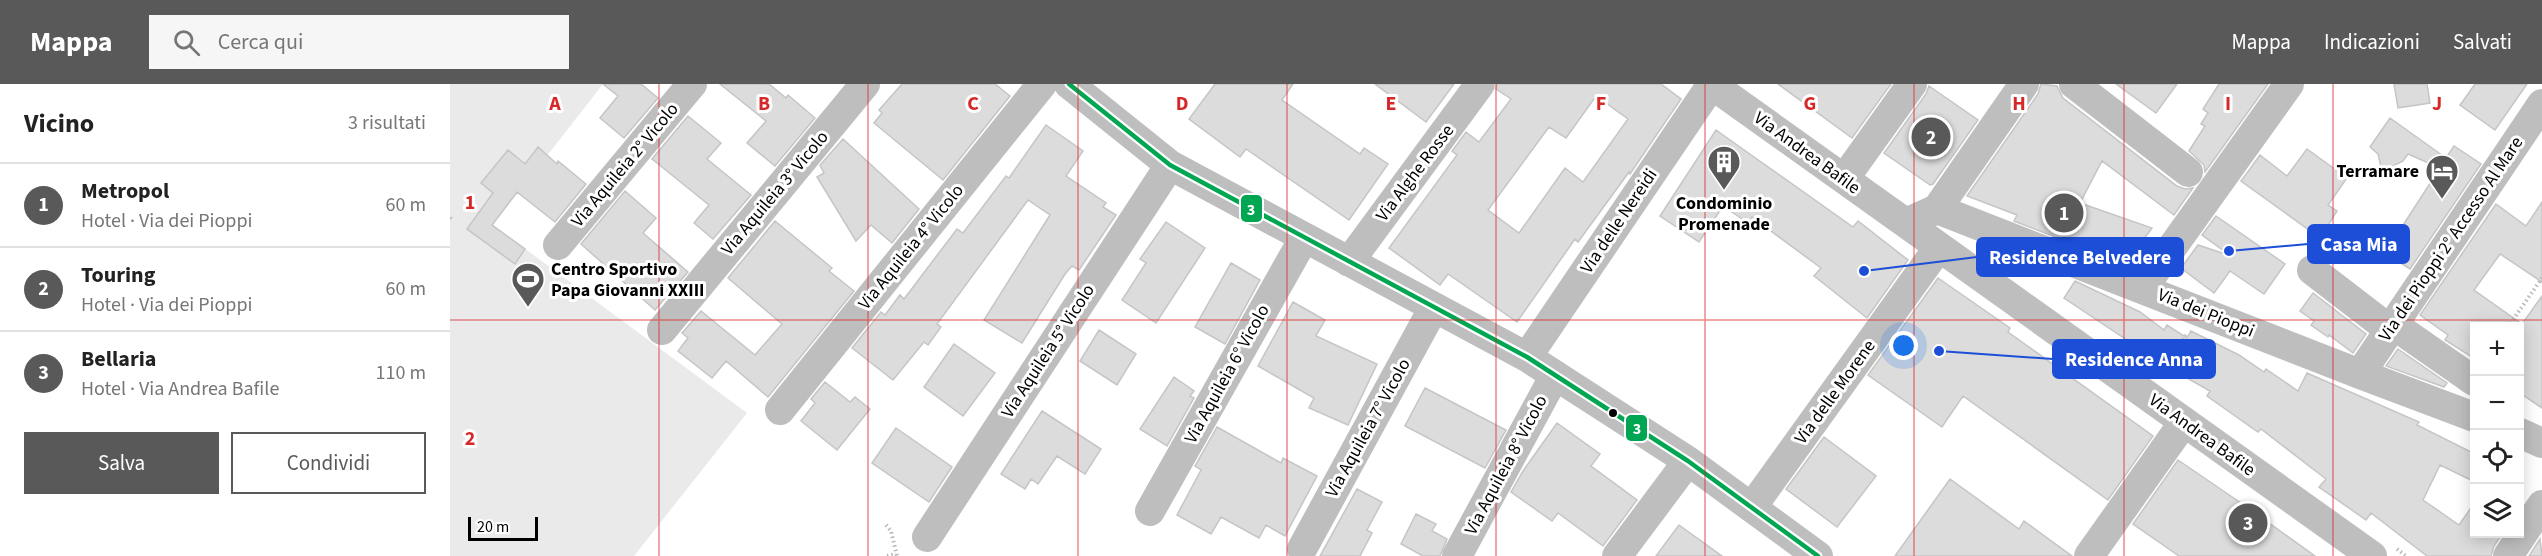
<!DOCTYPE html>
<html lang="it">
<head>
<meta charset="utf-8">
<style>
  :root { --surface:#fff; --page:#f6f6f6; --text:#222; --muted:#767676; --line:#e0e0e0; --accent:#595959 }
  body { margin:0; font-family:"Source Sans 3",sans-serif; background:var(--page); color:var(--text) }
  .controls { position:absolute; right:18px; bottom:18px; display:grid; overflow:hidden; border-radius:0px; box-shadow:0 3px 15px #0003 }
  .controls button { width:54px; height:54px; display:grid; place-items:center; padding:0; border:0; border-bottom:2px solid var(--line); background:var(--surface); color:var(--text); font:30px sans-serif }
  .scale { position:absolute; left:18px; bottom:15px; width:70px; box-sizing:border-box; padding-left:6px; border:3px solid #000; border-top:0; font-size:16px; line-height:21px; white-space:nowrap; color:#000; -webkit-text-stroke:4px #fff; paint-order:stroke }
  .you { position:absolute; left:1454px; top:262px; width:21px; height:21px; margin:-15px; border:4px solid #fff; border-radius:50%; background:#1a73e8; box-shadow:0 0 0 9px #1a73e833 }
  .badge { display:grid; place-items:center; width:39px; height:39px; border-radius:50%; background:var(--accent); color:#fff; font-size:20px; font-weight:700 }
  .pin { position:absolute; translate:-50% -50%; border:3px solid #fff; box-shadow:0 2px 6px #0006 }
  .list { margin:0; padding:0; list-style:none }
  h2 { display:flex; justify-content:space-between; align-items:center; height:78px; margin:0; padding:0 24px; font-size:26px }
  h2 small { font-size:20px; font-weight:400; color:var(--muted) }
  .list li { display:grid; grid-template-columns:39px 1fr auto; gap:18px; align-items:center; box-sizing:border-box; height:84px; padding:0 24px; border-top:2px solid var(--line) }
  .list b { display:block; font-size:22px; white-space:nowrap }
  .list p { margin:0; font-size:20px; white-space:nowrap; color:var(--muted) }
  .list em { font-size:20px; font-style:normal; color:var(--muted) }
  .actions { display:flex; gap:12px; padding:18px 24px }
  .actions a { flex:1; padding:14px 0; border:2px solid var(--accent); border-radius:0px; text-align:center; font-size:21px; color:var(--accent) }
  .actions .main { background:var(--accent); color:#fff }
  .icon { flex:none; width:33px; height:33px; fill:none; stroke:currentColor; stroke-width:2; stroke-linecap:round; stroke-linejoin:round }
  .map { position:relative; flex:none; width:2092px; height:472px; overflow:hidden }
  header { display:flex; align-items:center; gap:36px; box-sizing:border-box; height:84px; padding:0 30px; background:var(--accent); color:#fff }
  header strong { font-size:28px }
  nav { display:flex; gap:33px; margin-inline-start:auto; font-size:21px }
  .search { width:420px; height:54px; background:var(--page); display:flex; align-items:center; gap:15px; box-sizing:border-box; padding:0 21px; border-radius:0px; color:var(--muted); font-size:22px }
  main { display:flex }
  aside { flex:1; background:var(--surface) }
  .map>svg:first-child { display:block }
  .park { fill:#eaeaea }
  .building { fill:#dcdcdc; stroke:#c5c5c5; stroke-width:1.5; fill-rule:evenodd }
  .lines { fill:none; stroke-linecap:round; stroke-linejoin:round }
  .path { stroke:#b8b8b8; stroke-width:4; stroke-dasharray:1.5 3; stroke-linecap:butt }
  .minor { stroke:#bebebe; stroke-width:30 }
  .bus-1-casing { stroke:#fff; stroke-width:9 }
  .bus-1 { stroke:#00a651; stroke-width:4.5 }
  .grid { fill:none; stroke:#d62828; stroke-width:1.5; stroke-opacity:0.55 }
  .bus-dot { fill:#000; stroke:#fff; stroke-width:2 }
  .labels { text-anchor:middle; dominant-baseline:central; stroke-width:6; stroke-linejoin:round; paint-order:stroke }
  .street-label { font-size:18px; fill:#000; stroke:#fff }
  .poi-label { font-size:18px; font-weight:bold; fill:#000; stroke:#fff; text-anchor:end }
  .grid-label { font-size:20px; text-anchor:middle; font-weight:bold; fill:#d62828; stroke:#fff; stroke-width:6; stroke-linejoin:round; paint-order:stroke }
  .leader { fill:none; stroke:#1d4ed8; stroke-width:2 }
  .callout-dot { fill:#1d4ed8; stroke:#fff; stroke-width:2 }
  .callout { fill:#1d4ed8; stroke:#1d4ed8; stroke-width:2 }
  .callout-label { font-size:20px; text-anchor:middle; font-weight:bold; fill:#fff }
  .line-badge { stroke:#fff; stroke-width:2 }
  .badge-label { font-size:16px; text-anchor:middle; font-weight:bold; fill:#fff }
</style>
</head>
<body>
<header>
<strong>Mappa</strong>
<div class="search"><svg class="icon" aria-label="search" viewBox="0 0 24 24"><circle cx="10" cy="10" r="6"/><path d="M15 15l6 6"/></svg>Cerca qui</div>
<nav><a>Mappa</a><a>Indicazioni</a><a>Salvati</a></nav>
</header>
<main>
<aside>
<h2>Vicino<small>3 risultati</small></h2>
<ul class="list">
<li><span class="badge">1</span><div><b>Metropol</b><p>Hotel · Via dei Pioppi</p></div><em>60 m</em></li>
<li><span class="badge">2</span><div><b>Touring</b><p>Hotel · Via dei Pioppi</p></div><em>60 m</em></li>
<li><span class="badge">3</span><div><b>Bellaria</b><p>Hotel · Via Andrea Bafile</p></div><em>110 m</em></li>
</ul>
<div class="actions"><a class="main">Salva</a><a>Condividi</a></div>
</aside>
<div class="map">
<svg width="2092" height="472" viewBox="0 0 2092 472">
  <rect width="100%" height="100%" fill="#fff"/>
  <path class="park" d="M0,0H153L43,141L297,329L184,472H0Z"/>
  <path class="building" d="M153,0H191L208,14L174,54L150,34L168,12Z
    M270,0H319L336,14L338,11L365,34L325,82L297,59L316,37Z
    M452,0H545L560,12L493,96L424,39L432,29L429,26Z
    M765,0H843L832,16L910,70L914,64L938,80L899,136L796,65L790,73L739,35Z
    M925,0H1004L976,38Z
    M1047,0H1211L1231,15L1180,90L1179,88L1128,158L1125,155L1067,238L998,190L990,201L939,164L1007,71L1002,67L1016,48L1029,58L1061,15L1046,5ZM1146,12L1178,35L1133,98L1115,84L1069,149L1038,126L1099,43L1116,54Z
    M1328,0H1441L1402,54Z
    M1591,0L1607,2L1613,14L1727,102L1735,105L1743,104L1724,131L1652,77L1630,119L1702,144L1675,180L1564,137L1567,131L1517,112L1588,10Z
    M1666,0H1727L1706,29Z
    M1769,0H1818L1755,88L1754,81L1739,67L1755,42L1751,40L1758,29L1753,25Z
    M1944,0H1977L1980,19L1948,24Z
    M2025,0H2077L2045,46L2010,21Z
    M1479,2L1528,36L1483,100L1480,101L1434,69L1476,10Z
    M238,32L271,59L257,75L301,111L263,155L244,139L259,121L202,75Z
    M1940,34L1996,74L2004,62L2031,80L1960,185L1938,171L1951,152L1948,149L1990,84L1958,70L1953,77L1943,82L1931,83L1928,70L1920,63Z
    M596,41L633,67L616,92L656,119L653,123L666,131L629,186L622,182L615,190L572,259L534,236L600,131L578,116L487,240L491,243L478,261L474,258L443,296L402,264L431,228L435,231L450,211L454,215L507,145L513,149L556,92L559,94Z
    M1266,46L1403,143L1408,137L1458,176L1417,234L1364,192L1371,184L1302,133L1298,139L1273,122L1249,158L1210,132Z
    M393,55L469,125L442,159L421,141L406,157L367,93L374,89L370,81Z
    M88,63L107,80L108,77L136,100L105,138L67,108L42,141L75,165L65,180L17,145L43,109L31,99L58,66L75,80Z
    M1857,65L1897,94L1878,121L1887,127L1870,154L1791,97L1810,71L1837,92Z
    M175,107L206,134L193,149L238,188L205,226L131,160Z
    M2092,118V198L2050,170L2024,206L2072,240L2092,212V324L2070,309L2071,243H2025V275L1995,256L1998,251L1970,231L2046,120L2076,142Z
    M1766,132L1835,180L1814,210L1780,187L1764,209L1731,184L1748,161L1781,172L1752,151Z
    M325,137L382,184L379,187L404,207L318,313L276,277L262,294L228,267L238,254L232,249L251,227L305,271L332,240L278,194Z
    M716,138L755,164L706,239L672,216L696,179L690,175Z
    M781,179L810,196L775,260L745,243Z
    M1488,194L1560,244L1558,248L1703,352L1658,416L1513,312L1492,343L1418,291Z
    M1625,197L1690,228L1714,246L1717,241L1737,254L1741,247L1789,271L1814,288L1816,285L1848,307L1857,289L1969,338L1967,341L2025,370V398L1990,381L1973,416L2009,441L2025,418V450H2052L2044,462L2041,472H1977L1921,429L1916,436L1869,403L1876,395L1811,345L1808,348L1757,312L1760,307L1716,282L1614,214Z
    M1863,209L1916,250L1903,269L1879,251L1878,253L1861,241L1864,237L1850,227Z
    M843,218L875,236L866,252L927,280L898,341L859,324L864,314L808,282Z
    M649,246L686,270L667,301L630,277Z
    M504,260L545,289L513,332L474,303Z
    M1948,265L1997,299L1994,303L1936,282Z
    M724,293L744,307L740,312L744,314L717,362L690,345Z
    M375,298L400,318L405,313L420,325L387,366L351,337L365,319L361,315Z
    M975,304L1056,346L1035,384L955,342Z
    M592,327L651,365L635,390L607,372L588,400L581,395L575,405L551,390Z
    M1107,339L1150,370L1141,382L1187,416L1153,462L1108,429L1102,437L1061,408L1073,387Z
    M767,343L831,379L833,374L867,392L835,452L816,441L809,454L771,433L761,450L727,431L751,386L745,382Z
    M446,344L502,383L479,418L422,379Z
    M1374,353L1426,392L1387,443L1336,405Z
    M1728,376L1791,419L1865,472H1729L1683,440Z
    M1500,395L1569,445L1574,437L1622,472H1445Z
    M907,405L932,418L917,446L922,449L910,472H870Z
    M966,430L986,440L982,447L997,455L990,472H973L951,460Z
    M1229,441L1272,472H1206Z
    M2090,455L2092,472H2079Z"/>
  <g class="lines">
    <path class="path" d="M0,134L2,136
      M2058,243L2092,194
      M1715,292L1736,251
      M436,441L441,447L447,472
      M1947,465L1956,472
      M437,472L446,470"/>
    <path class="minor" d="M619,0L720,81L1077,273L1238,377L1368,472
      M1261,0L1922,472
      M1624,0L1738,88
      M1394,95L1462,0
      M1487,125L1574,0
      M1456,139L1487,125L1910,290L2024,333
      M108,161L242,0
      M899,178L1030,0
      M1862,186L1940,246
      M1693,204L1839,0
      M1948,244L2024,297
      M212,246L415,0
      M1077,273L1262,0
      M1910,290L2092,20
      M330,326L592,0
      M2070,349L2092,359
      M1302,423L1489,163
      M700,427L854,154
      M477,453L720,81
      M852,465L984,223
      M1007,472L1105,291
      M1167,472L1238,377
      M1639,472L1734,338
      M2058,472L2092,421"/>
    <g class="bus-1-casing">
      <path id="bus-1" d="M619,0L720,81L1077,273L1238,377L1368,472"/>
    </g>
    <use href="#bus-1" class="bus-1"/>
  </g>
  <path class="grid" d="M209,0V472M418,0V472M628,0V472M837,0V472M1046,0V472M1255,0V472M1464,0V472M1674,0V472M1883,0V472M0,236H2092"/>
  <defs>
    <g id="building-pin" transform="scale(1.725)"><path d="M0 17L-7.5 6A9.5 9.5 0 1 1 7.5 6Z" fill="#595959" stroke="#fff"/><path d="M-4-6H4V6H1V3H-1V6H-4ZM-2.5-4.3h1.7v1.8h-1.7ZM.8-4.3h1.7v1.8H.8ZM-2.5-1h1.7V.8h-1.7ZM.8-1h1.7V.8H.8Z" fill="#fff"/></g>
    <g id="hotel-pin" transform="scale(1.725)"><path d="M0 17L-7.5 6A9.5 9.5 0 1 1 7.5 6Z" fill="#595959" stroke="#fff"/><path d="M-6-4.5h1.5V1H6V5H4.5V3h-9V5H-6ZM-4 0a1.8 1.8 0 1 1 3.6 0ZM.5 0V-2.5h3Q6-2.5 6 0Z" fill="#fff"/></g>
    <g id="stadium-pin" transform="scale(1.725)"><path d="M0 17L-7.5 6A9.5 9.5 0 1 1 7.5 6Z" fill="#595959" stroke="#fff"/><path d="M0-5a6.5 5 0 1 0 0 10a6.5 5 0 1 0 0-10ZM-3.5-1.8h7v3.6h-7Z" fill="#fff"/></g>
  </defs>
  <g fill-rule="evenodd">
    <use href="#building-pin" x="1274" y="78"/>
    <use href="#hotel-pin" x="1992" y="87"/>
    <use href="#stadium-pin" x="78" y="195"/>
  </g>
  <circle class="bus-dot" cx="1163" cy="329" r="5"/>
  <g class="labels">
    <g class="street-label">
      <text transform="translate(1357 69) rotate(36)">Via Andrea Bafile</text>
      <text transform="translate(175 81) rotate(-50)">Via Aquileia 2° Vicolo</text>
      <text transform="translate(965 89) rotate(-53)">Via Alghe Rosse</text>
      <text transform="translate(325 109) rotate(-50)">Via Aquileia 3° Vicolo</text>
      <text transform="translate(1169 137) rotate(-56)">Via delle Nereidi</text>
      <text transform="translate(2001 155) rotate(-56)">Via dei Pioppi 2° Accesso Al Mare</text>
      <text transform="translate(461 163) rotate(-51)">Via Aquileia 4° Vicolo</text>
      <text transform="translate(1756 229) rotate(22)">Via dei Pioppi</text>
      <text transform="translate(598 267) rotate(-57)">Via Aquileia 5° Vicolo</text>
      <text transform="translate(777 290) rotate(-61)">Via Aquileia 6° Vicolo</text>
      <text transform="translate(1385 308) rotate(-54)">Via delle Morene</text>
      <text transform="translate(918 344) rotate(-61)">Via Aquileia 7° Vicolo</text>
      <text transform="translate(1752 351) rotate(36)">Via Andrea Bafile</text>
      <text transform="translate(1056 381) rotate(-62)">Via Aquileia 8° Vicolo</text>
    </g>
    <g class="poi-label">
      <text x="1969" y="87">Terramare</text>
      <text x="1274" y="119" text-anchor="middle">Condominio<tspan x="1274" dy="21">Promenade</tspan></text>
      <text x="101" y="185" text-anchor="start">Centro Sportivo<tspan x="101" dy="21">Papa Giovanni XXIII</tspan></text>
    </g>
  </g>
  <g class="grid-label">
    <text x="105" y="26">A</text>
    <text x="314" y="26">B</text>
    <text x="523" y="26">C</text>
    <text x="732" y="26">D</text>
    <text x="941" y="26">E</text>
    <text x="1151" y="26">F</text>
    <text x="1360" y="26">G</text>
    <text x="1569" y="26">H</text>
    <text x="1778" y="26">I</text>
    <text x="1987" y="26">J</text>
    <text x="20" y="125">1</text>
    <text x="20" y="361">2</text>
  </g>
  <path class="leader" d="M1779 167L1858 160M1414 187L1527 173M1489 267L1603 275"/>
  <g class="callout-dot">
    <circle cx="1779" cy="167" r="6"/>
    <circle cx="1414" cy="187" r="6"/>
    <circle cx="1489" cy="267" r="6"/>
  </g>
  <g class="callout">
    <rect x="1858" y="141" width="101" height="38" rx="6"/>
    <rect x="1527" y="154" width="206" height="38" rx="6"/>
    <rect x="1603" y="256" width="162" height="38" rx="6"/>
  </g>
  <g class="callout-label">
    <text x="1909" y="167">Casa Mia</text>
    <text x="1630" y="180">Residence Belvedere</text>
    <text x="1684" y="282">Residence Anna</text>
  </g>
  <g class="line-badge">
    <rect x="790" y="110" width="23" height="29" rx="6" fill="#00a651"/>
    <rect x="1175" y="330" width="23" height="28" rx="6" fill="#00a651"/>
  </g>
  <g class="badge-label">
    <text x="801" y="131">3</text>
    <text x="1187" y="350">3</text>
  </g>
</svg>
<div class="controls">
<button>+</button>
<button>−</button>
<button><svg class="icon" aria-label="locate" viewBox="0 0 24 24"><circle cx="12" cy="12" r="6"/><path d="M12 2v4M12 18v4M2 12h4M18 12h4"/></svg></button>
<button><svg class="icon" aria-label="layers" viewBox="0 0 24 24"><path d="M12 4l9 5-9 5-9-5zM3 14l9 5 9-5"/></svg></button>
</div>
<div class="scale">20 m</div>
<div class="you"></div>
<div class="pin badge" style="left:1614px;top:129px">1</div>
<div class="pin badge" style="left:1481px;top:53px">2</div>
<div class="pin badge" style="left:1798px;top:439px">3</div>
</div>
</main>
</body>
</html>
